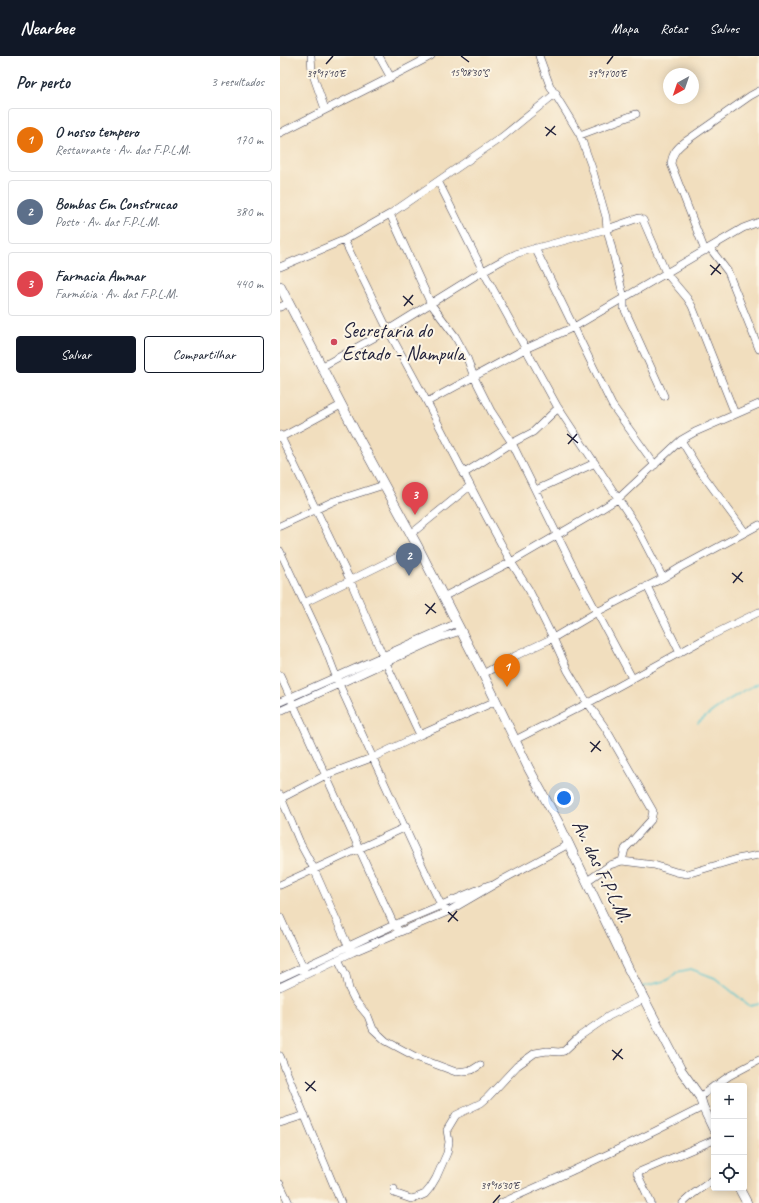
<!DOCTYPE html>
<html lang="pt">
<head>
<meta charset="utf-8">
<style>
  :root { --surface:#fff; --page:#f6f6f7; --text:#1f2937; --muted:#747a83; --line:#e0e1e3; --accent:#111827 }
  body { margin:0; font-family:Caveat,sans-serif; background:var(--page); color:var(--text) }
  .controls { position:absolute; right:12px; bottom:12px; display:grid; overflow:hidden; border-radius:4px; box-shadow:0 2px 10px #0003 }
  .controls button { width:36px; height:36px; display:grid; place-items:center; padding:0; border:0; border-bottom:1px solid var(--line); background:var(--surface); color:var(--text); font:20px sans-serif }
  .compass { position:absolute; left:383px; top:12px; width:36px; height:36px; border-radius:50%; background:var(--surface); box-shadow:0 2px 10px #0003; rotate:220deg }
  .you { position:absolute; left:284px; top:742px; width:14px; height:14px; margin:-10px; border:3px solid #fff; border-radius:50%; background:#1a73e8; box-shadow:0 0 0 6px #1a73e833 }
  .badge { display:grid; place-items:center; width:26px; height:26px; border-radius:50%; background:var(--accent); color:#fff; font-size:13px; font-weight:700 }
  .pin { position:absolute; translate:-50% -33px; filter:drop-shadow(0 1px 2px #0008) }
  .pin::after { content:''; position:absolute; top:21px; width:14px; height:12px; background:inherit; clip-path:polygon(0 0,100% 0,50% 100%) }
  .list { margin:0; padding:0; list-style:none }
  h2 { display:flex; justify-content:space-between; align-items:center; height:52px; margin:0; padding:0 16px; font-size:17px }
  h2 small { font-size:13px; font-weight:400; color:var(--muted) }
  .list li { display:grid; grid-template-columns:26px 1fr auto; gap:12px; align-items:center; box-sizing:border-box; height:64px; margin:0 8px 8px; padding:0 8px; border:1px solid var(--line); border-radius:4px }
  .list b { display:block; font-size:15px; white-space:nowrap }
  .list p { margin:0; font-size:13px; white-space:nowrap; color:var(--muted) }
  .list em { font-size:13px; font-style:normal; color:var(--muted) }
  .actions { display:flex; gap:8px; padding:12px 16px }
  .actions a { flex:1; padding:9px 0; border:1px solid var(--accent); border-radius:4px; text-align:center; font-size:14px; color:var(--accent) }
  .actions .main { background:var(--accent); color:#fff }
  .icon { flex:none; width:22px; height:22px; fill:none; stroke:currentColor; stroke-width:2; stroke-linecap:round; stroke-linejoin:round }
  .map { position:relative; flex:none; width:479px; height:1147px; overflow:hidden }
  header { display:flex; align-items:center; gap:24px; box-sizing:border-box; height:56px; padding:0 20px; background:var(--accent); color:#fff }
  header strong { font-size:19px }
  nav { display:flex; gap:22px; margin-inline-start:auto; font-size:14px }
  main { display:flex }
  aside { flex:1; background:var(--surface) }
  .map>svg:first-child { display:block }
  .lines { fill:none; stroke-linecap:round; stroke-linejoin:round }
  .stream { stroke:#57c4cd; stroke-width:1.5 }
  .minor-casing { stroke:#413e4f; stroke-width:8 }
  .major-casing { stroke:#413e4f; stroke-width:10 }
  .minor { stroke:#fff; stroke-width:7 }
  .major { stroke:#fff; stroke-width:9 }
  .ticks { fill:none; stroke:#22223b; stroke-width:1.5 }
  .poi-dot { fill:#d1495b; stroke:#fcf5e5; stroke-width:1.5 }
  .labels { text-anchor:middle; dominant-baseline:central; stroke-width:4; stroke-linejoin:round; paint-order:stroke }
  .poi-label { font-size:20px; fill:#22223b; stroke:#fcf5e5; text-anchor:start }
  .street-label { font-size:20px; fill:#22223b; stroke:#fcf5e5 }
  .ticks-label { font-size:10px; text-anchor:middle; fill:#22223b; stroke:#fcf5e5; stroke-width:4; stroke-linejoin:round; paint-order:stroke }
</style>
</head>
<body>
<header>
<strong>Nearbee</strong>
<nav><a>Mapa</a><a>Rotas</a><a>Salvos</a></nav>
</header>
<main>
<aside>
<h2>Por perto<small>3 resultados</small></h2>
<ul class="list">
<li><span class="badge" style="background:#e8710a">1</span><div><b>O nosso tempero</b><p>Restaurante · Av. das F.P.L.M.</p></div><em>170 m</em></li>
<li><span class="badge" style="background:#5c6f8a">2</span><div><b>Bombas Em Construcao</b><p>Posto · Av. das F.P.L.M.</p></div><em>380 m</em></li>
<li><span class="badge" style="background:#e0444e">3</span><div><b>Farmacia Ammar</b><p>Farmácia · Av. das F.P.L.M.</p></div><em>440 m</em></li>
</ul>
<div class="actions"><a class="main">Salvar</a><a>Compartilhar</a></div>
</aside>
<div class="map">
<svg width="479" height="1147" viewBox="0 0 479 1147">
  <rect width="100%" height="100%" fill="#fcf5e5"/>
  <filter id="ink" filterUnits="userSpaceOnUse"><feTurbulence type="fractalNoise" baseFrequency=".025" numOctaves="2"/><feDisplacementMap in="SourceGraphic" scale="8" xChannelSelector="R" yChannelSelector="G"/><feConvolveMatrix kernelMatrix="1 2 1 2 8 2 1 2 1" color-interpolation-filters="sRGB"/></filter>
  <filter id="wash" filterUnits="userSpaceOnUse"><feTurbulence type="fractalNoise" baseFrequency=".012" numOctaves="4" result="noise"/><feDisplacementMap in="SourceGraphic" scale="16" xChannelSelector="R" yChannelSelector="G"/><feGaussianBlur stdDeviation="0.9" result="paint"/><feColorMatrix in="noise" values="0 0 0 0 0 0 0 0 0 0 0 0 0 0 0 0 0 1.4 0 .05"/><feComposite in="paint" operator="in"/></filter>
  <g filter="url(#wash)">
    <rect width="100%" height="100%" fill="#f1debe"/>
    <g class="lines">
      <path class="stream" d="M418,667C438,650 455,638 479,627
        M362,931L388,924L397,916L411,913L435,922L470,950L479,948"/>
    </g>
  </g>
  <g filter="url(#ink)">
    <g class="lines">
      <g class="minor-casing">
        <path id="minor" d="M31,0L32,16L45,53
          M99,0L111,22
          M259,0L270,30L300,79L312,112L326,161L327,173L344,242V252L384,340
          M0,77C50,51 101,27 151,0
          M300,79L356,58
          M158,125L203,215L277,350L355,468L383,522
          M110,158L151,248L175,280L187,302L194,321L211,355L232,387L297,519L352,622
          M64,184L108,274L147,346L206,460L231,506L249,534L273,582L288,615L303,640L326,673L373,755L371,764L345,793L342,805
          M255,192L332,349L375,409
          M430,192L448,216L479,293
          M425,195L391,108C392,97 398,91 406,85L470,40L479,35
          M0,211L64,184L110,158L222,81L276,37
          M0,251L9,247
          M41,311L108,274L203,215L223,204L238,197L327,173L359,162L363,164L386,217L407,242L412,250L455,358
          M147,346L245,293L294,271L463,172L479,166
          M0,379L70,524L106,607L140,679
          M0,382L61,349
          M401,384L418,412L465,476
          M183,418L232,387L253,376L278,352
          M256,434L315,407
          M0,470L54,445L104,429
          M131,478L190,430
          M0,495L44,589L59,628L142,809L161,849L167,856
          M367,530L400,597
          M163,541L231,506L315,457L339,442L401,384L415,376L479,348
          M24,547L138,491
          M203,618L235,600L273,582L317,556L383,522L401,511L479,469
          M0,619L114,869L120,876
          M0,646L177,567
          M0,655L159,582L181,575
          M235,684L308,647L428,581L479,556
          M0,739L21,789L34,813L68,890L71,893
          M0,743L46,719L94,701L140,679L216,645
          M307,825L330,809L342,805L374,809L396,816L407,818L457,803L479,799
          M0,829L126,771
          M0,861L24,914
          M58,903L66,919L69,933L74,943L88,960L93,973L106,985L136,1001L176,1016L192,1014L200,1009
          M0,922L114,869L209,829
          M0,931L73,896L167,856L222,824L289,788
          M0,1000L61,1147
          M435,1030L449,1020L479,1004
          M420,1041L434,1030
          M0,1067L25,1059
          M0,1128L9,1147
          M114,1133V1137L131,1143L138,1141L145,1138L150,1132L156,1122L167,1097L169,1086L167,1074L176,1059L201,1047L208,1041L237,1010L255,997L267,995L279,996L284,995L300,980L329,960L364,943
          M221,1147C289,1117 357,1085 423,1051
          M371,1147L357,1117L434,1084
          M403,1147L413,1138L434,1123"/>
      </g>
      <g class="major-casing">
        <path id="major" d="M0,230L77,379L138,491L203,618L249,713L279,768L349,914L401,1014L420,1041L423,1051L434,1074
          M459,1132L467,1147"/>
      </g>
      <use href="#minor" class="minor"/>
      <use href="#major" class="major"/>
    </g>
  </g>
  <path class="ticks" d="M181,0L189,6M46,8L53,0M327,8L333,0M265,71L276,79M266,80L275,70M430,209L441,218M431,219L440,208M123,240L133,249M124,250L133,239M287,378L298,387M288,388L297,378M452,517L463,526M453,527L462,516M145,548L156,557M146,558L155,547M310,686L321,695M311,696L320,685M168,856L178,865M168,866L177,855M332,994L343,1003M333,1004L342,993M25,1026L36,1035M26,1035L35,1025M213,1147L220,1139"/>
  <circle class="poi-dot" cx="54" cy="286" r="4"/>
  <g class="labels">
    <g class="poi-label">
      <text x="62" y="274">Secretaria do<tspan x="62" dy="23">Estado - Nampula</tspan></text>
    </g>
    <g class="street-label">
      <text transform="translate(322 815) rotate(64)">Av. das F.P.L.M.</text>
    </g>
  </g>
  <g class="ticks-label">
    <text x="189" y="20">15°08'30"S</text>
    <text x="46" y="21">39°17'10"E</text>
    <text x="327" y="21">39°17'00"E</text>
    <text x="220" y="1133">39°16'30"E</text>
  </g>
</svg>
<div class="controls">
<button>+</button>
<button>−</button>
<button><svg class="icon" aria-label="locate" viewBox="0 0 24 24"><circle cx="12" cy="12" r="6"/><path d="M12 2v4M12 18v4M2 12h4M18 12h4"/></svg></button>
</div>
<svg class="compass" viewBox="-18 -18 36 36"><path d="M0-13l5 13h-10z" fill="#e53935"/><path d="M0 13l5-13h-10z" fill="#747a83"/></svg>
<div class="you"></div>
<div class="pin badge" style="left:227px;top:631px;background:#e8710a">1</div>
<div class="pin badge" style="left:129px;top:520px;background:#5c6f8a">2</div>
<div class="pin badge" style="left:135px;top:459px;background:#e0444e">3</div>
</div>
</main>
</body>
</html>
